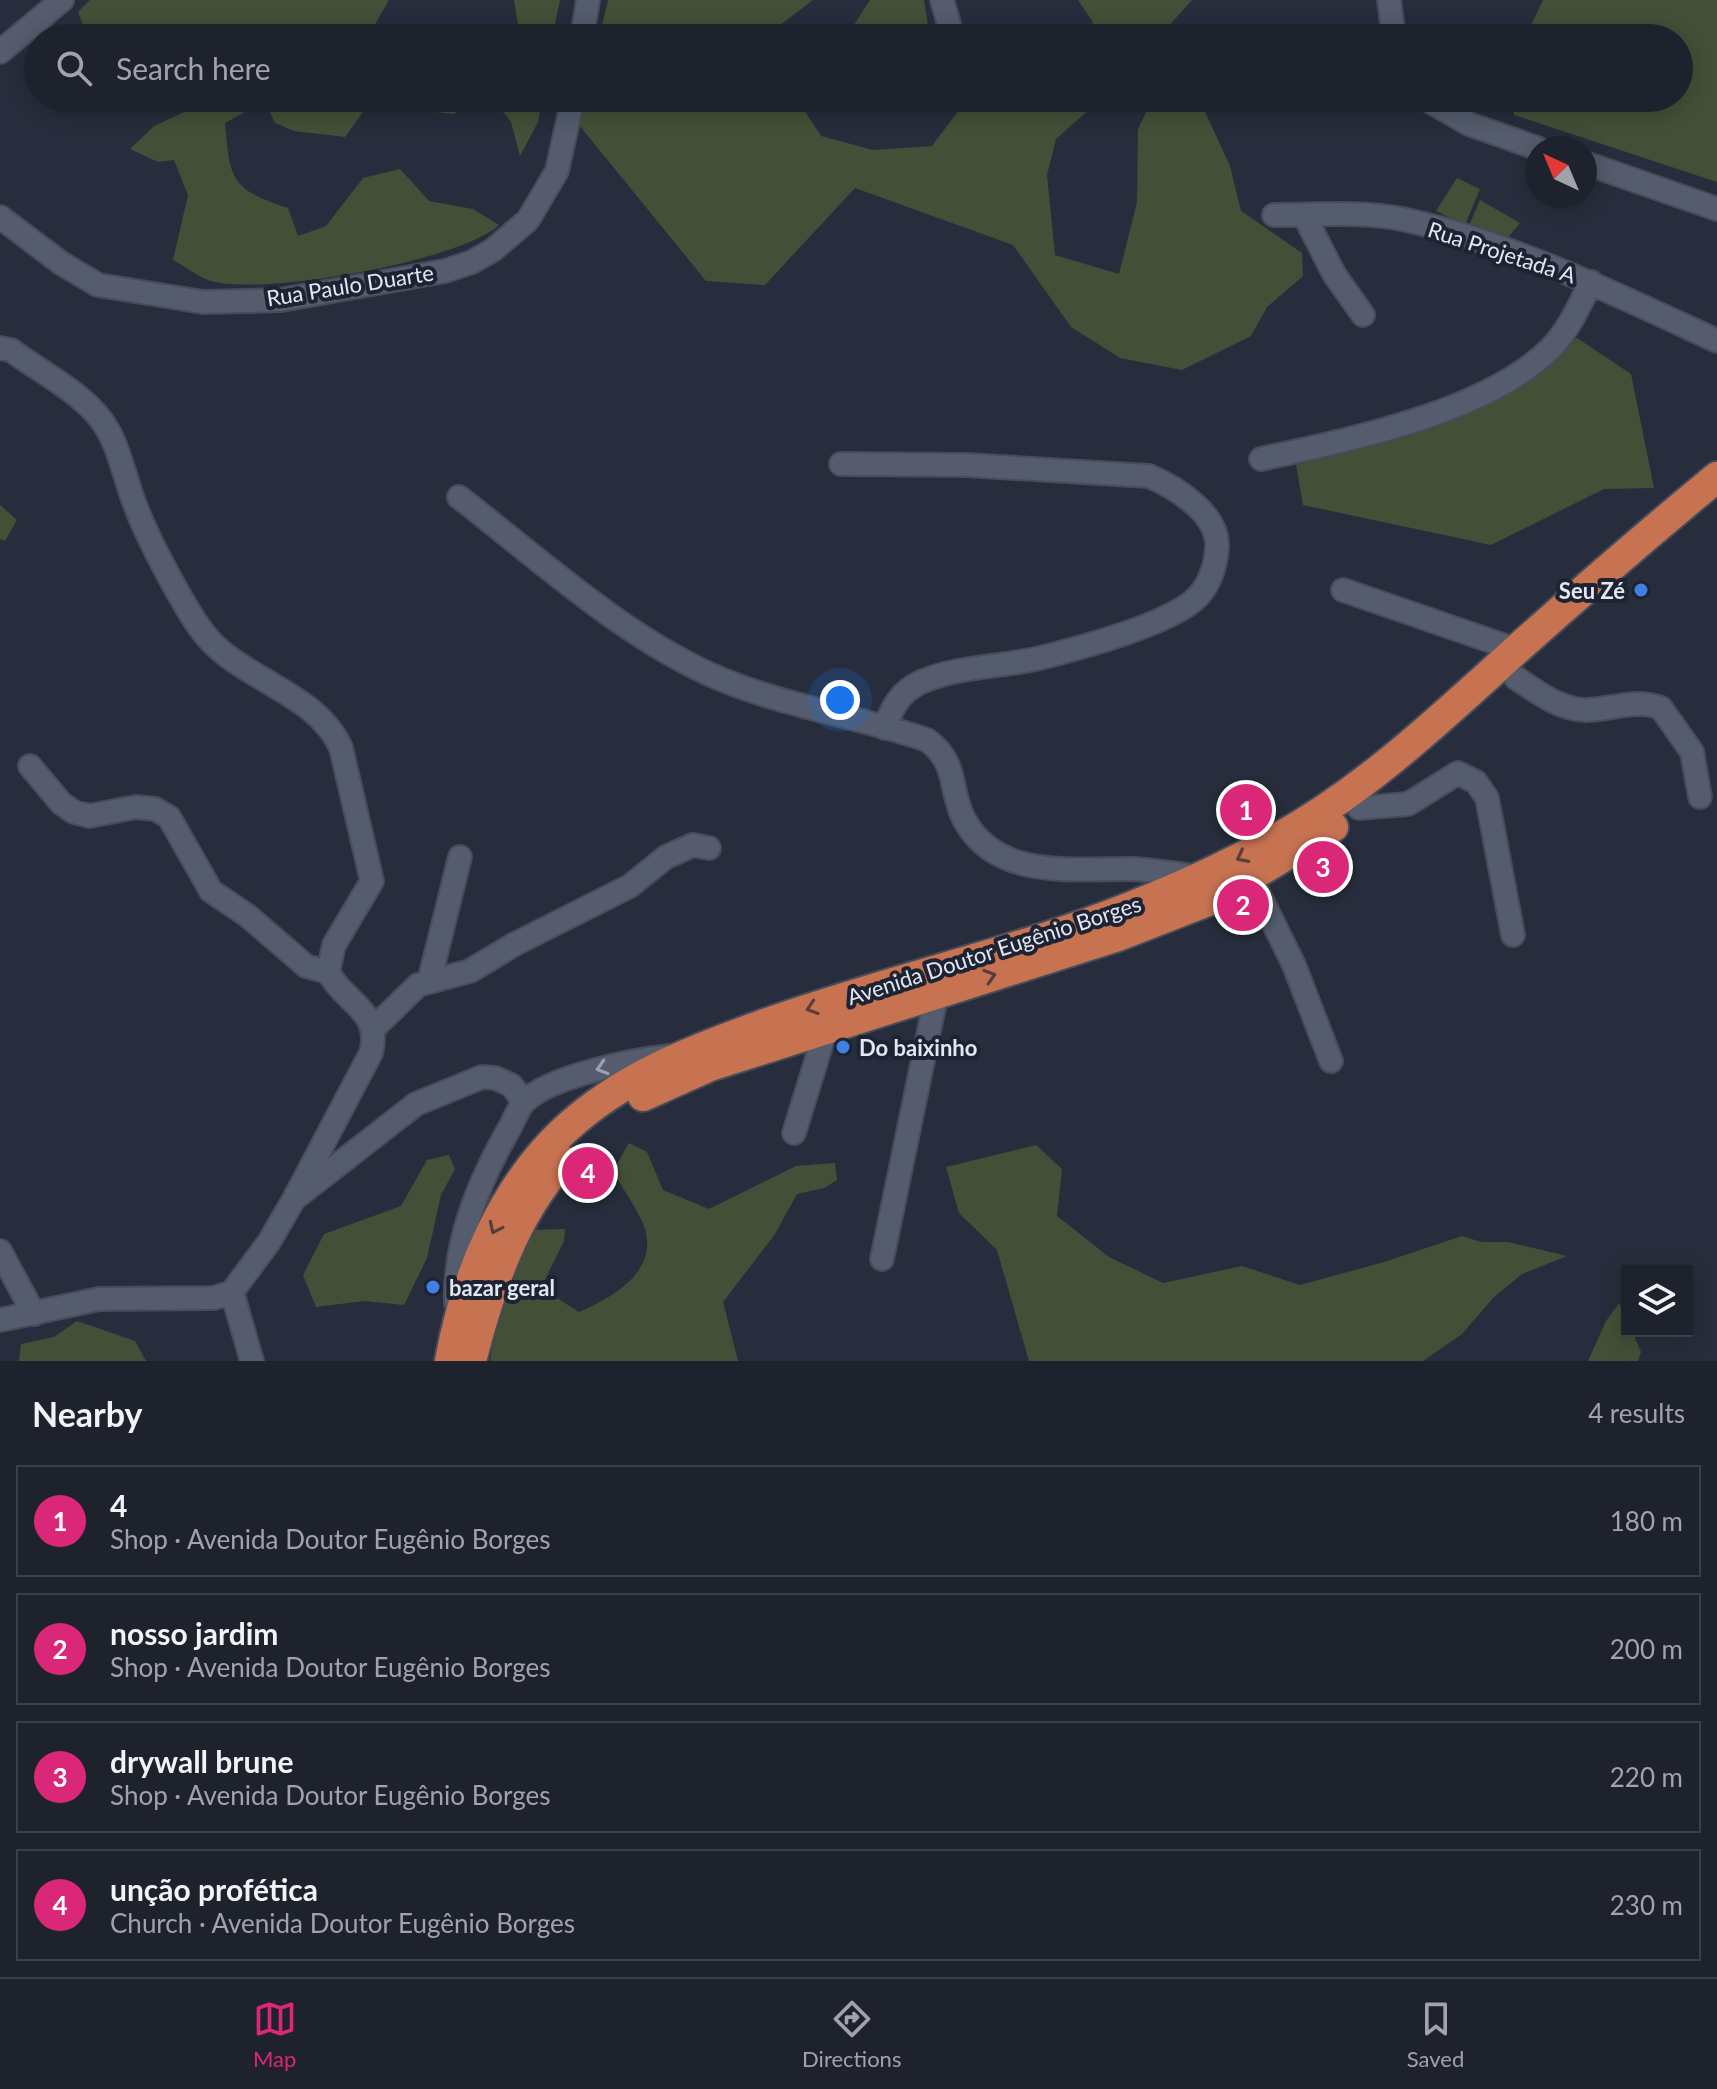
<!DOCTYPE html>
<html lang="en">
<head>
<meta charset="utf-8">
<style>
  :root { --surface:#1d222d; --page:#252a35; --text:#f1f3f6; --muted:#a0a4aa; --line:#3b3f49; --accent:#db2777 }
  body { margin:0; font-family:Lato,sans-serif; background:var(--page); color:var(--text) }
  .controls { position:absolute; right:24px; bottom:24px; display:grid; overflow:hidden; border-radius:0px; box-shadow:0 4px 20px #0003 }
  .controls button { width:72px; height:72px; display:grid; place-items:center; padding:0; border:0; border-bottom:2px solid var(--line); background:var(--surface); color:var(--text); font:40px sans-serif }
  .compass { position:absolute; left:1525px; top:136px; width:72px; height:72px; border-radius:50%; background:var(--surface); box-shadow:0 4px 20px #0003; rotate:316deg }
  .you { position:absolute; left:840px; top:700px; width:28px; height:28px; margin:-20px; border:6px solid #fff; border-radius:50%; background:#1a73e8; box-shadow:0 0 0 12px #1a73e833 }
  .badge { display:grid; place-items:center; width:52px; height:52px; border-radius:50%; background:var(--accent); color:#fff; font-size:26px; font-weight:700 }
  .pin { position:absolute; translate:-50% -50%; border:4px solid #fff; box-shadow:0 2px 8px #0006 }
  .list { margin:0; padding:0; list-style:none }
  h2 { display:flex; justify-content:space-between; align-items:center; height:104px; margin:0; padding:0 32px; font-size:34px }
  h2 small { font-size:26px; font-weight:400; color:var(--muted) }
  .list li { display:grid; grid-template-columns:52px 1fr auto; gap:24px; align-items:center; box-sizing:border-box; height:112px; margin:0 16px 16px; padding:0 16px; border:2px solid var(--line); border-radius:0px }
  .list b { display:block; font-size:30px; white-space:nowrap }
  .list p { margin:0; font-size:26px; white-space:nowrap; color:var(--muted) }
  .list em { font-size:26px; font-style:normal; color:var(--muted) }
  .icon { flex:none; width:44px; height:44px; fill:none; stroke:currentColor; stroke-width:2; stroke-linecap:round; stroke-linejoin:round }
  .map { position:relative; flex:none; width:1717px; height:1361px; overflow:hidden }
  .search { position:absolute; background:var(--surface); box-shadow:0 4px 20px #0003; left:24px; right:24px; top:24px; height:88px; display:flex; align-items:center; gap:20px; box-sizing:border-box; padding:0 28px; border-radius:44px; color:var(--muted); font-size:30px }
  .sheet { height:616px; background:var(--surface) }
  nav { display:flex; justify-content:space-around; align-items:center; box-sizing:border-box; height:112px; border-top:2px solid var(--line); background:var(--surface); font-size:22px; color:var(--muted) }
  nav a { display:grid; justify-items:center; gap:4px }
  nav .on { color:var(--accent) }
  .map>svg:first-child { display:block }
  .green { fill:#444f37 }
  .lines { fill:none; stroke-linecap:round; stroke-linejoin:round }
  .minor-casing { stroke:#464c59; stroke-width:26 }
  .highway-casing { stroke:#464c59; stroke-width:34 }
  .minor { stroke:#545c6d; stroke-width:22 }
  .highway { stroke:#c77351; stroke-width:30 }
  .oneway { stroke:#583f3d }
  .oneway2 { stroke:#9ba2af }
  .shop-dot { fill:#3f7fe0; stroke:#1d2332; stroke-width:3 }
  .labels { text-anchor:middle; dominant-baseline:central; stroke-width:8; stroke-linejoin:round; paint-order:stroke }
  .street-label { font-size:22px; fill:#e2e7f1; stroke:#1d2332 }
  .poi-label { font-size:22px; font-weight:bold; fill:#e2e7f1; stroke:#1d2332; text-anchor:start }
</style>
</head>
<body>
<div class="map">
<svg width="1717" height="1361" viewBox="0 0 1717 1361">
  <rect width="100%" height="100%" fill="#272d3c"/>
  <path class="green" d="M90,0H389L367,38H88L78,12Z
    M514,0H560L552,38H520Z
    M608,0H813L775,29L786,38H599Z
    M870,0H924L928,25L925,38H837L850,31Z
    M1078,0H1192L1158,38H1087L1093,22Z
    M1543,0H1717V182L1514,115L1513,98H1679V38H1525Z
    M194,98H473L454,114L406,109L363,112L345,137L294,131L275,123L265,101L225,123C230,181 231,189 288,208L298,236L326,226L363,178L400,169L429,201L473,209L499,225C461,261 263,296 211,281C198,277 185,266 173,260L188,195L174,160L158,162L130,149L154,126L193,108Z
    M493,98H542L538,122L520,156L511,122Z
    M586,98H796L821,136L873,150L932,146L962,106L1049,98H1102L1056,139L1047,175L1055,255L1119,274L1137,202L1138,129L1153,98H1195L1201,103L1230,166L1241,211L1302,253L1303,276L1267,307L1251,336L1182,370L1120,358L1071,327L1013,245L855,188L765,285L706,281L579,125Z
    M1457,178L1480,189L1465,225L1436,211Z
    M1480,200L1520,223L1505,241L1468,228Z
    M1577,338L1631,374L1654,488L1604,489L1491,545L1303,505L1296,465L1489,403Z
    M0,505L17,520L5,541L0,539Z
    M629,1143L647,1152L663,1190L709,1209L796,1166L835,1163L837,1180L824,1188L797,1194L775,1234L723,1302L738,1361H490L494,1336L530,1230L565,1229L564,1241L541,1288L579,1312C616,1296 663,1268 642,1221C634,1204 622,1188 613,1171Z
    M1036,1145L1062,1169L1057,1216L1109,1257L1163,1283L1242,1266L1300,1285L1384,1262L1462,1236L1481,1242H1508L1567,1256L1522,1274L1493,1298L1462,1334L1423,1361H1029L997,1250L959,1213L946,1167Z
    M449,1155L455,1169L441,1195L427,1258L404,1305L364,1301L316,1307L303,1275L324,1234L401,1206L427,1160Z
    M1619,1303L1627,1320V1331H1632L1641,1352L1638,1361H1588L1606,1321Z
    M77,1321L135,1341L146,1361H19L21,1344L54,1337Z"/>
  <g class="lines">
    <g class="minor-casing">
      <path id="minor" d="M942,0L953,38
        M1389,0L1394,38
        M582,38L588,0
        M0,52L62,0
        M1424,98L1469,124L1537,148
        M1585,163L1717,209
        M1274,215C1316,215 1361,211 1402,219C1512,243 1616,294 1717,341
        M1304,215L1334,274L1363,315
        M0,217L61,263L98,285L203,302L281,300L445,271L472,262L493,250L528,220L557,171L573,98
        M0,348L11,350C43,374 90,396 109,432C121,454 126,483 136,507C147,537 186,612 206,636C242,680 317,693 341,748L372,881L334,945L328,972C345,1004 382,1010 371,1053L294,1199
        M1261,459C1348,440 1485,413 1550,349C1569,330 1579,306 1591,282
        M841,464L966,465L1149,476C1175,487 1219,514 1217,547C1216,566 1209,588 1193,601C1162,626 1080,648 1040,658C1002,667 957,666 921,682C900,692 892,707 885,728
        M459,497C539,559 628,641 723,680C789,707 860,717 927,740C960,764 948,791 965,821C998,881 1077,868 1133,869C1155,870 1178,874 1200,877
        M1343,590L1517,650
        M1516,678C1537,692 1559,709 1585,710C1612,710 1635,698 1661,708L1692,752L1700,797
        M30,766L61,803L74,812L89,816L136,807L155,809L169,817L211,891L248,916L306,966L328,972
        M1359,808L1408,804L1458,773L1476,782L1487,798L1513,935
        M1251,878L1294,965L1331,1061
        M429,982L460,857
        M374,1028L418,985L470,971L515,944L630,886L666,857L693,845L709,848
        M794,1133L827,1026
        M0,1251L34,1314
        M882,1259L937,992
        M232,1292L252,1361
        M456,1303C454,1241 479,1182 509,1129C514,1121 518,1108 524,1102C550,1076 633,1060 670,1056
        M0,1320L99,1299L214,1298L232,1292L269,1242L294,1199L416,1104L482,1077L495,1078L511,1085L524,1102"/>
    </g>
    <g class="highway-casing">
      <path id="highway" d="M643,1096L710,1066L1118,936L1213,899L1333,827
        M450,1361C465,1277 503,1185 568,1127C623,1077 690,1051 759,1026C853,992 949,968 1044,938C1121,913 1196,882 1267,844C1360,795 1438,721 1515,651C1581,592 1648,534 1717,477
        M471,1361C489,1291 513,1216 563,1161"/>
    </g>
    <use href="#minor" class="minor"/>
    <use href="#highway" class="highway"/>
  </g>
  <defs><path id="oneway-chevron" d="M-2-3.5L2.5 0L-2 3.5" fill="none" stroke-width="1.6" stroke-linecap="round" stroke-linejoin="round" transform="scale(2)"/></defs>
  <g class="oneway">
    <use href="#oneway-chevron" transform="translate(1242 857) rotate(153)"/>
    <use href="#oneway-chevron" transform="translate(990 976) rotate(-17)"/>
    <use href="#oneway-chevron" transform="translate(812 1008) rotate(162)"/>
    <use href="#oneway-chevron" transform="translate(495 1228) rotate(115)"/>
  </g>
  <use class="oneway2" href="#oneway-chevron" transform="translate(602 1068) rotate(163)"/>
  <g class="shop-dot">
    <circle cx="1641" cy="590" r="8"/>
    <circle cx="843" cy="1047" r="8"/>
    <circle cx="433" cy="1287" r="8"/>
  </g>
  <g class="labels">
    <g class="street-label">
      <text transform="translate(1502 252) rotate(18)">Rua Projetada A</text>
      <text transform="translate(350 285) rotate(-9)">Rua Paulo Duarte</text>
      <text transform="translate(994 950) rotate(-18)">Avenida Doutor Eugênio Borges</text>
    </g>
    <g class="poi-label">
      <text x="1625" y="590" text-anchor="end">Seu Zé</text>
      <text x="859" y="1047">Do baixinho</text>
      <text x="449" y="1287">bazar geral</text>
    </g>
  </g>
</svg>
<div class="controls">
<button><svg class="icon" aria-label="layers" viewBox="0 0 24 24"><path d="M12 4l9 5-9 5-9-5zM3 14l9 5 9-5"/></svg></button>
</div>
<svg class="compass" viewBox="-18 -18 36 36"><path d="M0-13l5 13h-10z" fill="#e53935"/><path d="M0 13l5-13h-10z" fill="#a0a4aa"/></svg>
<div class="you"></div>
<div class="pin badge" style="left:1246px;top:810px">1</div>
<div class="pin badge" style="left:1243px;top:905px">2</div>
<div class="pin badge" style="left:1323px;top:867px">3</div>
<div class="pin badge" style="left:588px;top:1173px">4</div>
<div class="search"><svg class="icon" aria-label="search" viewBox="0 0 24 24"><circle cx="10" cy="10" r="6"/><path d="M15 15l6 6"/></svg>Search here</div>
</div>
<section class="sheet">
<h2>Nearby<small>4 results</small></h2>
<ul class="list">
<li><span class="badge">1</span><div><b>4</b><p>Shop · Avenida Doutor Eugênio Borges</p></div><em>180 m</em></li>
<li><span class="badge">2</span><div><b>nosso jardim</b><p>Shop · Avenida Doutor Eugênio Borges</p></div><em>200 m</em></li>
<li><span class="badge">3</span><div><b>drywall brune</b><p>Shop · Avenida Doutor Eugênio Borges</p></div><em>220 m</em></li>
<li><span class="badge">4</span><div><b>unção profética</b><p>Church · Avenida Doutor Eugênio Borges</p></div><em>230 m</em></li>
</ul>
</section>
<nav>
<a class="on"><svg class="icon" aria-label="map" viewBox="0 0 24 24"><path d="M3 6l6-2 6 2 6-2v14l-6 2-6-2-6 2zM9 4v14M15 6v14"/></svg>Map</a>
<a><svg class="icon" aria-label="directions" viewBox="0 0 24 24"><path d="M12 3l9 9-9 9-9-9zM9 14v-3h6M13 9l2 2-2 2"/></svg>Directions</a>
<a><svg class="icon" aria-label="saved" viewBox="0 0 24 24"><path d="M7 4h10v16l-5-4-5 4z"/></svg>Saved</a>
</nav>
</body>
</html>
